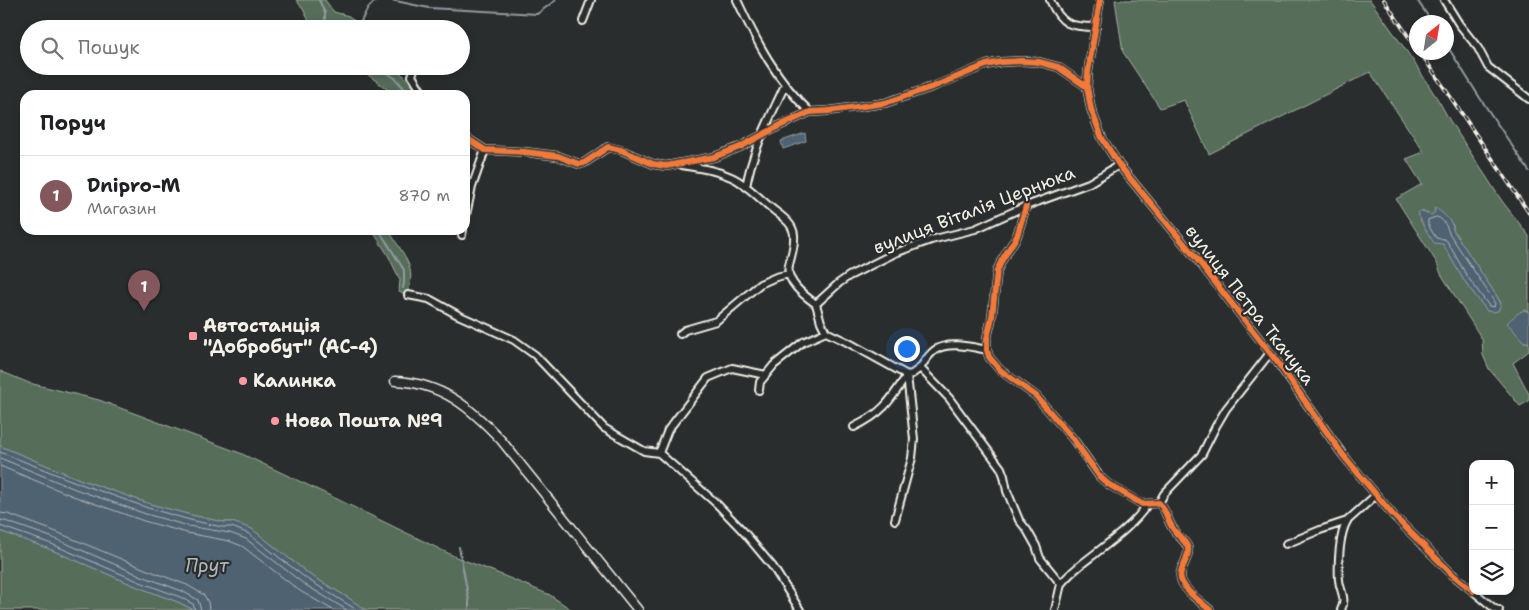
<!DOCTYPE html>
<html lang="uk">
<head>
<meta charset="utf-8">
<style>
  :root { --surface:#fff; --page:#f6f6f6; --text:#202124; --muted:#757577; --line:#e0e0e0; --accent:#84575d }
  body { margin:0; font-family:"Shantell Sans",sans-serif; background:var(--page); color:var(--text) }
  .controls { position:absolute; right:15px; bottom:15px; display:grid; overflow:hidden; border-radius:10px; box-shadow:0 2px 8px #0003 }
  .controls button { width:45px; height:45px; display:grid; place-items:center; padding:0; border:0; border-bottom:1px solid var(--line); background:var(--surface); color:var(--text); font:25px sans-serif }
  .compass { position:absolute; left:1409px; top:15px; width:45px; height:45px; border-radius:50%; background:var(--surface); box-shadow:0 2px 8px #0003; rotate:30deg }
  .you { position:absolute; left:906px; top:348px; width:18px; height:18px; margin:-12px; border:4px solid #fff; border-radius:50%; background:#1a73e8; box-shadow:0 0 0 8px #1a73e833 }
  .badge { display:grid; place-items:center; width:32px; height:32px; border-radius:50%; background:var(--accent); color:#fff; font-size:16px; font-weight:700 }
  .pin { position:absolute; translate:-50% -41px; filter:drop-shadow(0 1px 2px #0008) }
  .pin::after { content:''; position:absolute; top:26px; width:18px; height:15px; background:inherit; clip-path:polygon(0 0,100% 0,50% 100%) }
  .list { margin:0; padding:0; list-style:none }
  h2 { display:flex; justify-content:space-between; align-items:center; height:65px; margin:0; padding:0 20px; font-size:21px }
  h2 small { font-size:16px; font-weight:400; color:var(--muted) }
  .list li { display:grid; grid-template-columns:32px 1fr auto; gap:15px; align-items:center; box-sizing:border-box; height:80px; padding:0 20px; border-top:1px solid var(--line) }
  .list b { display:block; font-size:19px; white-space:nowrap }
  .list p { margin:0; font-size:16px; white-space:nowrap; color:var(--muted) }
  .list em { font-size:16px; font-style:normal; color:var(--muted) }
  .icon { flex:none; width:28px; height:28px; fill:none; stroke:currentColor; stroke-width:2; stroke-linecap:round; stroke-linejoin:round }
  .map { position:relative; flex:none; width:1529px; height:610px; overflow:hidden }
  .search { position:absolute; background:var(--surface); box-shadow:0 2px 8px #0003; left:20px; top:20px; width:450px; height:55px; display:flex; align-items:center; gap:12px; box-sizing:border-box; padding:0 18px; border-radius:28px; color:var(--muted); font-size:19px }
  .panel { position:absolute; background:var(--surface); box-shadow:0 2px 8px #0003; left:20px; top:90px; width:450px; height:145px; border-radius:15px }
  .map>svg:first-child { display:block }
  .green { fill:#566d5a; stroke:#a5afa1; fill-rule:evenodd }
  .water { fill:#506272; stroke:#929ba1 }
  .lines { fill:none; stroke-linecap:round; stroke-linejoin:round }
  .shore { stroke:#b2b8b9; stroke-width:1 }
  .stream { stroke:#929ba1; stroke-width:2 }
  .minor-casing { stroke:#f4f1e8; stroke-width:10 }
  .tertiary-casing { stroke:#f4f1e8; stroke-width:11 }
  .minor { stroke:#2a2d2e; stroke-width:6 }
  .tertiary { stroke:#2a2d2e; stroke-width:8 }
  .rail-casing { stroke:#f4f1e8; stroke-width:4 }
  .rail { stroke:#2a2d2e; stroke-width:2; stroke-dasharray:5.5; stroke-linecap:butt }
  .cycleway-casing { stroke:#2a2d2e; stroke-width:9 }
  .cycleway { stroke:#f17a3a; stroke-width:6 }
  .poi-dot { fill:#ff9aa2; stroke:#2a2d2e; stroke-width:2 }
  .labels { text-anchor:middle; dominant-baseline:central; stroke-width:4.5; stroke-linejoin:round; paint-order:stroke }
  .street-label { font-size:18px; fill:#f4f1e8; stroke:#2a2d2e }
  .poi-label { font-size:18px; font-weight:bold; fill:#f4f1e8; stroke:#2a2d2e; text-anchor:start }
  .water-label { font-size:19px; font-style:italic; fill:#b2b8b9; stroke:#2a2d2e }
</style>
</head>
<body>
<div class="map">
<svg width="1529" height="610" viewBox="0 0 1529 610">
  <rect width="100%" height="100%" fill="#2a2d2e"/>
  <filter id="ink" filterUnits="userSpaceOnUse"><feTurbulence type="fractalNoise" baseFrequency=".02" numOctaves="2"/><feDisplacementMap in="SourceGraphic" scale="10" xChannelSelector="R" yChannelSelector="G"/><feConvolveMatrix kernelMatrix="1 2 1 2 8 2 1 2 1" color-interpolation-filters="sRGB"/></filter>
  <g filter="url(#ink)">
    <path class="green" d="M296,0H325L334,12L349,16L363,29H313L303,9Z
      M1115,0H1370L1410,56L1440,103L1450,121L1502,201L1529,236V312L1524,310L1519,313L1524,342H1529V351L1513,363L1529,394V401L1520,406L1489,369L1483,355L1482,339L1441,274L1437,263L1396,199L1422,184L1406,159L1424,152L1370,72L1209,154L1184,100L1160,108L1123,52ZM1435,208L1453,225V230L1496,295L1501,303L1498,311H1487L1463,279L1443,244L1424,227L1418,214L1421,211L1431,215L1435,212Z
      M356,66H393L415,86L420,95H392L387,89Z
      M372,230H389C403,256 418,266 407,296L399,292L400,280L388,255Z
      M0,371L29,383L99,400L240,453L339,500L456,557L490,570L550,595L572,610H366L347,597L310,575L252,529L232,522H223L191,515L150,504L79,479L0,446Z
      M0,531L47,548L138,587L178,602L194,610H0Z"/>
    <path class="water" d="M805,133L806,141L783,149L781,141Z
      M1435,207C1442,213 1453,220 1453,230L1496,295L1501,304L1498,311L1493,312L1487,311L1463,279L1443,244L1434,243L1424,227L1418,214L1419,211L1431,215L1435,212Z
      M1524,310L1529,312V342H1524L1507,323C1512,318 1517,313 1524,310Z
      M0,446L79,479L150,504L191,515L223,522H232L252,529L310,575L347,597L366,610H194L178,602L138,587L47,548L0,531Z"/>
    <g class="lines">
      <path class="shore" d="M1437,217C1444,219 1447,227 1449,233L1492,298L1495,304L1494,307L1489,306L1467,276L1447,241L1444,239L1436,238L1428,225V220Z
        M0,452L78,483L148,508L190,520L222,527H232L249,534L307,579L357,610
        M0,458L75,489L146,514L188,526L230,533L246,539L304,584L347,610
        M0,466L73,496L144,521L187,533L229,541L242,546L300,591L333,610
        M0,513L8,514L54,531L145,569L187,585L204,595L208,602L209,610
        M0,520L5,521L51,537L142,576L182,591L198,600L201,610
        M0,526L49,543L140,582L180,597L193,604L195,610"/>
      <path class="stream" d="M319,0L325,13V29
        M391,0L429,8L537,14L556,0
        M1417,0L1432,22
        M357,29L368,8L376,0
        M1446,44L1480,98L1529,171
        M376,66L395,78L410,95
        M379,230L404,270V283L403,288
        M459,547L469,601V610"/>
      <g class="minor-casing">
        <path id="minor" d="M737,0C756,41 777,81 810,112
          M1050,0C1061,25 1070,27 1096,27
          M1100,0L1088,72L1087,87L1091,109L1102,138L1119,165L1200,263L1278,363L1343,455L1393,515L1452,574L1473,591
          M1444,0L1459,24L1478,48L1488,67L1529,99
          M583,21L591,0
          M415,66L412,76L424,95
          M465,137L485,150L525,152L558,156L579,164L584,163L608,147L621,150L653,164L666,166L714,157L740,147L779,126L810,112L828,111L885,103L935,86L986,65L1001,62L1022,61L1039,62L1058,67L1087,87
          M682,165C701,168 721,171 737,180C750,188 759,198 770,207C779,215 793,222 794,235C795,246 791,256 789,265C785,282 805,296 816,304
          M746,187C752,151 770,118 785,85
          M1026,206L1017,236L1002,260L997,271L992,317L987,338V350L989,357L1000,370L1036,396L1073,439L1100,477L1108,484L1142,504L1159,503C1167,511 1167,521 1174,530C1178,536 1186,541 1188,548C1190,561 1176,569 1182,582C1187,593 1201,602 1210,610
          M465,220L472,187L485,150
          M462,235L463,230
          M408,295L429,299L458,315L514,340L535,355L604,428L644,451L659,453L717,504L743,531L773,567L800,610
          M826,332L821,322L816,304L839,283L849,276L895,253L931,240L975,229L1026,206L1089,183L1119,165
          M680,334L685,330L716,321L760,284L776,277L789,274
          M920,368C924,362 929,354 935,350C949,341 972,347 987,350
          M759,390L760,382L774,365L803,342L826,332L847,342L907,375L912,374L920,368L949,398L1001,468L1004,476L1007,491L1019,520L1027,530L1036,546L1040,558L1061,584L1055,610
          M854,427C883,413 890,401 907,375
          M659,453L668,430L708,378L732,368L766,375
          M1159,503L1164,494L1202,454L1216,426L1226,409L1270,353
          M895,520L912,458L914,439L907,375
          M1286,544L1320,530L1347,521
          M1061,584C1071,571 1083,563 1096,553C1114,539 1134,524 1147,505
          M1473,591L1495,609L1499,610
          M1341,610C1347,597 1340,592 1339,580C1338,564 1339,535 1347,521L1376,495"/>
      </g>
      <g class="tertiary-casing">
        <path id="tertiary" d="M395,381C442,383 470,407 501,440L638,610"/>
      </g>
      <use href="#minor" class="minor"/>
      <use href="#tertiary" class="tertiary"/>
      <g class="rail-casing">
        <path id="rail" d="M1384,0L1416,48
          M1420,52L1529,213"/>
      </g>
      <use href="#rail" class="rail"/>
      <g class="cycleway-casing">
        <path id="cycleway" d="M1100,0L1088,72L1087,87L1091,109L1102,138L1119,165L1200,263L1278,363L1343,455L1393,515L1452,574L1473,591
          M465,137L485,150L525,152L558,156L579,164L584,163L608,147L621,150L653,164L666,166L714,157L740,147L779,126L810,112L828,111L885,103L935,86L986,65L1001,62L1022,61L1039,62L1058,67L1087,87
          M1026,206L1017,236L1002,260L997,271L992,317L987,338V350L989,357L1000,370L1036,396L1073,439L1100,477L1108,484L1142,504L1159,503C1167,511 1167,521 1174,530C1178,536 1186,541 1188,548C1190,561 1176,569 1182,582C1187,593 1201,602 1210,610"/>
      </g>
      <use href="#cycleway" class="cycleway"/>
    </g>
  </g>
  <g class="poi-dot">
    <rect x="188" y="331" width="10" height="10" rx="2.5"/>
    <circle cx="243" cy="381" r="5"/>
    <circle cx="275" cy="421" r="5"/>
  </g>
  <g class="labels">
    <g class="street-label">
      <text transform="translate(974 210) rotate(-21)">вулиця Віталія Цернюка</text>
      <text transform="translate(1250 305) rotate(52)">вулиця Петра Ткачука</text>
    </g>
    <g class="poi-label">
      <text x="203" y="326">Автостанція<tspan x="203" dy="21">"Добробут" (АС-4)</tspan></text>
      <text x="253" y="381">Калинка</text>
      <text x="285" y="421">Нова Пошта №9</text>
    </g>
    <g class="water-label">
      <text x="207" y="565">Прут</text>
    </g>
  </g>
</svg>
<div class="controls">
<button>+</button>
<button>−</button>
<button><svg class="icon" aria-label="layers" viewBox="0 0 24 24"><path d="M12 4l9 5-9 5-9-5zM3 14l9 5 9-5"/></svg></button>
</div>
<svg class="compass" viewBox="-18 -18 36 36"><path d="M0-13l5 13h-10z" fill="#e53935"/><path d="M0 13l5-13h-10z" fill="#757577"/></svg>
<div class="you"></div>
<div class="pin badge" style="left:144px;top:311px">1</div>
<div class="search"><svg class="icon" aria-label="search" viewBox="0 0 24 24"><circle cx="10" cy="10" r="6"/><path d="M15 15l6 6"/></svg>Пошук</div>
<section class="panel">
<h2>Поруч<small></small></h2>
<ul class="list">
<li><span class="badge">1</span><div><b>Dnipro-M</b><p>Магазин</p></div><em>870 m</em></li>
</ul>
</section>
</div>
</body>
</html>
